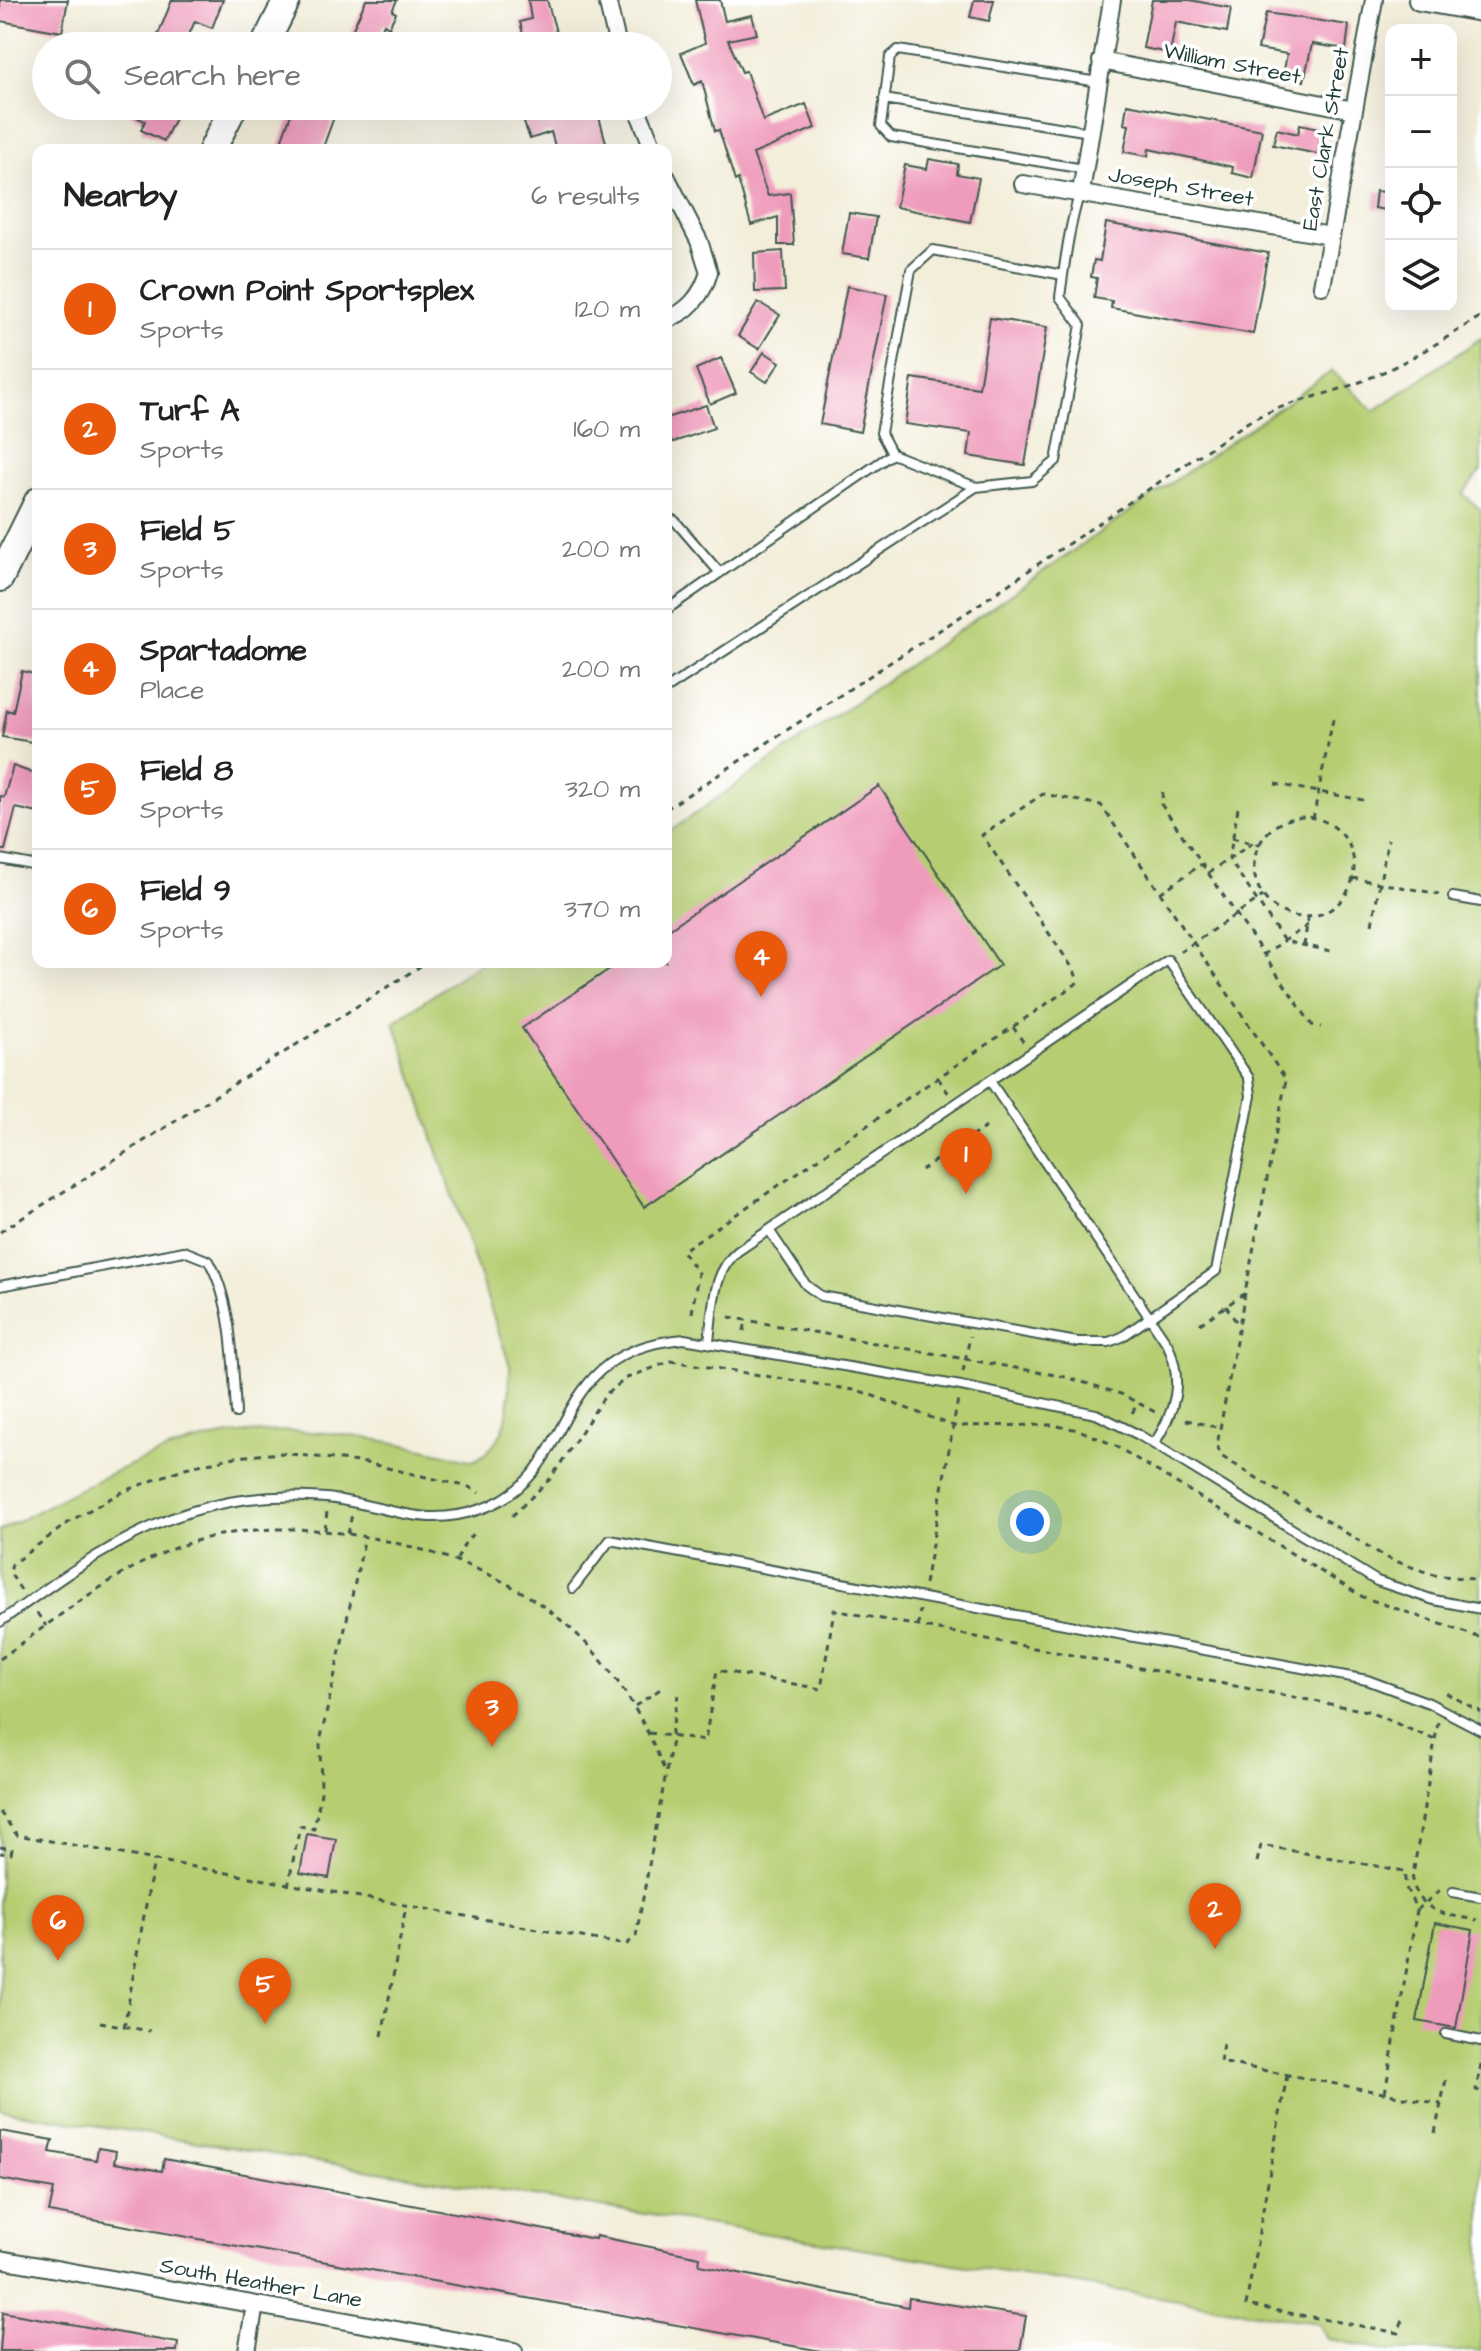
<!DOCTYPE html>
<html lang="en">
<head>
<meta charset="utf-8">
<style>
  :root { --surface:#fff; --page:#f6f6f6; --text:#222; --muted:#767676; --line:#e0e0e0; --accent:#ea580c }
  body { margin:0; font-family:"Architects Daughter",sans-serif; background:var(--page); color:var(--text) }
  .controls { position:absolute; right:24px; top:24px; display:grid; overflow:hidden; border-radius:16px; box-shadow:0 8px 32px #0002 }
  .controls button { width:72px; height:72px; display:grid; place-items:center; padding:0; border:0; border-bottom:2px solid var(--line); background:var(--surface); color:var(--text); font:40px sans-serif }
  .you { position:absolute; left:1030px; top:1522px; width:28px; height:28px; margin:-20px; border:6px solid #fff; border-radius:50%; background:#1a73e8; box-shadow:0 0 0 12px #1a73e833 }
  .badge { display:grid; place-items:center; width:52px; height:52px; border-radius:50%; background:var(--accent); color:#fff; font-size:26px; font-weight:700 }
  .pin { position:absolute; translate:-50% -66px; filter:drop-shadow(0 2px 4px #0008) }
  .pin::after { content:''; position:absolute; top:42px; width:28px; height:24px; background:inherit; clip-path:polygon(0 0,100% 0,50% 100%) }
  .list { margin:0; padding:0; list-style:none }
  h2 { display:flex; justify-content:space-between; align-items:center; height:104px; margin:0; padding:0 32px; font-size:34px }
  h2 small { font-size:26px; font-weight:400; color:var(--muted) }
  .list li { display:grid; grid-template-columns:52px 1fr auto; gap:24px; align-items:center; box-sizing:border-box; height:120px; padding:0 32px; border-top:2px solid var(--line) }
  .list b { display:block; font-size:30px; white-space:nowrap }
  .list p { margin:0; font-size:26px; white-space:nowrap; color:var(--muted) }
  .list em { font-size:26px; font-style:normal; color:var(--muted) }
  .icon { flex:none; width:44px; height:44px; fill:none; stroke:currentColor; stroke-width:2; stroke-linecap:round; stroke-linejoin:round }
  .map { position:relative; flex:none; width:1481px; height:2351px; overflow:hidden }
  .search { position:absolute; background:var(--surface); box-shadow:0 8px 32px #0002; left:32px; top:32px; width:640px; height:88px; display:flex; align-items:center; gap:20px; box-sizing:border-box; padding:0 28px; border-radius:44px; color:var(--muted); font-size:30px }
  .panel { position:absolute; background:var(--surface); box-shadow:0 8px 32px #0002; left:32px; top:144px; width:640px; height:824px; border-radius:16px }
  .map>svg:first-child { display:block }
  .green { fill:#b6cd71; stroke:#6a8552; stroke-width:2 }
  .building { fill:#ef9bbc }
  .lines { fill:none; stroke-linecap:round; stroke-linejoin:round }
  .service-casing { stroke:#3f584d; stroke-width:12 }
  .minor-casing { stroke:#3f584d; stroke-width:20 }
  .tertiary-casing { stroke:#3f584d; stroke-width:24 }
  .primary-casing { stroke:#3f584d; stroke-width:30 }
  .path { stroke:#3f584d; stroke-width:3; stroke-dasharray:6 6; stroke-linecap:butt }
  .service { stroke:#fff; stroke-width:8 }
  .minor { stroke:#fff; stroke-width:16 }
  .tertiary { stroke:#fff; stroke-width:20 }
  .primary { stroke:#fff; stroke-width:26 }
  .labels { text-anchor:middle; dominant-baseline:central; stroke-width:7; stroke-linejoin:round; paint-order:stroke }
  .street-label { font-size:22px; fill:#1f3d34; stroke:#fff }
</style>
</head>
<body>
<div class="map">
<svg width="1481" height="2351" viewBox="0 0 1481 2351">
  <rect width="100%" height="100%" fill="#fff"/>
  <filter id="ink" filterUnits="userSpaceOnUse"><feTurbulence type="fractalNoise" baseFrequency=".0125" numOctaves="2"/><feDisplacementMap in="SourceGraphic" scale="16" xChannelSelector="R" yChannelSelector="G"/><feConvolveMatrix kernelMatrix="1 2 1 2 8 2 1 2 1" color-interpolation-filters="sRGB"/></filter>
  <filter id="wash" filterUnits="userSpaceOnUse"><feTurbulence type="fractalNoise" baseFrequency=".006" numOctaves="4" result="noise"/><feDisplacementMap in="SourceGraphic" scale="32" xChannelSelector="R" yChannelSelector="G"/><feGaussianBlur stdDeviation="1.8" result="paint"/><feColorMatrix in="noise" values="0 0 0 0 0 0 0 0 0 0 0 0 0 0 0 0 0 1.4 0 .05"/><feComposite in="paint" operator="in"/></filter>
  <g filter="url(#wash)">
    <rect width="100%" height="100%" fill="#f3eeda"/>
    <path class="green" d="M1481,338V470L1463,494L1481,510V2351H1391L1328,2339L1317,2323L1233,2309L0,2110V1531C52,1503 104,1474 160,1453C263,1414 370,1434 473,1461C512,1441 509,1404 510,1366L394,1022L481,962H666V834L1332,371L1374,411Z"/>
    <g id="blocks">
      <path class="building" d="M0,0H68L62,32L0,21Z
        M172,0H223L212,28L195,21L184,46H169L156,40Z
        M366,0H397L392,11L396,13L389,27L384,24L374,46H345Z
        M528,0H547L560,46H526L520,22L531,19Z
        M695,0H720L725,21L752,15L757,34L728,40L742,72L746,71L763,121L806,104L815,128L753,154L768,196L790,193L794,245H778V217L751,225L738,179L735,181L719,130L715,131L702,81L694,85L681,53L705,43Z
        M974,0H994L989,21L970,17Z
        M1152,0H1190L1231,8L1227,32L1176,22L1170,53L1143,48Z
        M1266,13L1349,25L1346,49L1312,44L1304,81L1283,76L1287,54L1258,49Z
        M1127,104L1262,130L1253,178L1232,173L1233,167L1149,149L1148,156L1124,152L1129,125L1124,124Z
        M113,106H181L164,141L141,130L145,121Z
        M294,106H338L322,150H278Z
        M518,106H596L608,150H556L551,132L530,139Z
        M1300,124L1323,129L1318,154L1273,145L1277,129L1298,134Z
        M929,159L958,164L957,174L979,178L970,222L896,207L905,165L927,169Z
        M1376,191L1391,193V211L1374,208Z
        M849,213L876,217L869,258L842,254Z
        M1106,223L1268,253L1253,334L1111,308L1112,301L1094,298L1097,278L1091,277L1094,260L1100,261Z
        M783,251L785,291L755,292L754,253Z
        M847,286L887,294L860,432L820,424Z
        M758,302L780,315L759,349L738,336Z
        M990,318L1047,327L1025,465L968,456L971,433L905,424L912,378L979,388Z
        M764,352L780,362L767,382L751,372Z
        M721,358L736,393L710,404L696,369Z
        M706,405L714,428L674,442L666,440V418Z
        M22,671L38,675V743L2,737L7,710L13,712Z
        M13,766L38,775V813L16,808L5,850H0V796L4,797Z
        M879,786L1000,965L644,1207L522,1028L620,962H666V931Z
        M307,1834L336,1839L329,1878L300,1873Z
        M1435,1923L1473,1930L1456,2028L1417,2021Z
        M0,2131L53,2140L50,2152L96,2160L98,2148L116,2151L114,2163L162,2171L164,2159L595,2239L596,2236L700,2257L699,2265L908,2307L909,2298L1026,2316L1020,2351H821L49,2212L54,2189L0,2179Z
        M3,2312L178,2343L177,2351H0Z"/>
    </g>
  </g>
  <g filter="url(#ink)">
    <use href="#blocks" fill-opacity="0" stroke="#3f584d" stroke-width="2"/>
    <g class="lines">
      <g class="service-casing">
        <path id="service" d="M884,99L1090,132
          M1084,169L891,137L881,126L890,57L898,50L1098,82
          M1063,275L933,250L911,270L881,433L892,454L976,487L1032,481L1056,461L1081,325L1060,297C1065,261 1069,227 1080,192
          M666,517L675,521L720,573
          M666,610L892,454
          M666,689L976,487
          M0,859L38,866
          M1453,897L1481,902
          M990,1081L1168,1345C1184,1382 1175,1412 1154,1444
          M0,1286L184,1251L209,1261C233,1304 233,1365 236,1413
          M709,1341C713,1310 712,1272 738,1251L1168,960L1249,1078L1251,1096L1216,1271L1122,1337L1109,1342H1077L821,1296L806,1285L769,1230
          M573,1588L610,1540L1367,1680L1429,1703L1481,1730
          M0,1622C106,1545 189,1486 326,1498C385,1504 420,1530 481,1509C584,1473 541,1351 684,1339L961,1386L1096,1414L1139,1435L1377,1581L1434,1600L1481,1609
          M1453,1892L1481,1897
          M1446,2034L1481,2041"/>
      </g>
      <g class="minor-casing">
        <path id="minor" d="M607,0L618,46
          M1101,61L1354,110
          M636,106L654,150
          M666,176L699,241L709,272C703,294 688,313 666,319
          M1023,184L1331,236
          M1081,192L1112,0
          M1322,286L1374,0
          M0,2259L514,2351
          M247,2351L255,2305"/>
      </g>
      <g class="tertiary-casing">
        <path id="tertiary" d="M1419,0L1481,11"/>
      </g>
      <g class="primary-casing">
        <path id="primary" d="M264,46L287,0
          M212,150L234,106
          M0,578L38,501"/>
      </g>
      <path class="path" d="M1275,784L1363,800
        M1163,792L1161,804L1312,1025L1321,1027
        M1238,808L1229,859L1284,941L1335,952
        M666,809L966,613L1248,422C1284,402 1322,397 1360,382C1403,365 1442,341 1481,316
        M1254 867a50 50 0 1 1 100 0a50 50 0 1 1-100 0Z
        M1313,819L1333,719
        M1232,838L1260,845
        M1208,873L1254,842
        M1352,878L1439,894
        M1160,893L1202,864
        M1372,924L1388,839
        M1304,946L1308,918
        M1180,952L1263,896
        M1263,955L1308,925
        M1013,1027L1024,1043
        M938,1078L949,1094
        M921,1170L986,1127
        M0,1232L427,962
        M1245,1293L1217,1445L1221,1456L1387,1558L1434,1575L1473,1579
        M1226,1306L1239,1326
        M692,1313L698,1273L682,1251L1076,984L1078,981L1074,970L982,835L1043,794L1101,805L1286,1080L1245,1293L1197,1326
        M729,1317L1066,1377L1121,1394L1157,1413
        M744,1331L746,1320
        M963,1372L970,1336
        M1132,1413L1138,1403
        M1186,1420L1221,1428
        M512,1516L551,1478L606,1394L627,1378L671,1361L860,1391L954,1426L1052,1425L1079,1430L1114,1445L1363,1597L1481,1638
        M325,1530L327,1511
        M348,1534L352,1514
        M457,1559L466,1541L477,1530
        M925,1584L958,1399
        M21,1590L10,1573L12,1564L72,1520L120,1493L185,1468L235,1457L283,1453L366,1463L469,1487L479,1493
        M37,1613L46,1626
        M918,1626L920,1610
        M0,1659C59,1617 117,1568 186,1544C247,1524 309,1526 372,1538C516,1566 611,1632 665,1772
        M1446,1693L1481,1712
        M635,1706L662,1688
        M1438,1722L1412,1881C1422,1914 1447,1915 1477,1920
        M649,1733L705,1741L717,1670L821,1689L834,1610L1367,1711L1435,1740
        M671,1735L678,1695
        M0,1812L17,1835L626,1945L636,1936L673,1735
        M0,1847L12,1849L11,1854L0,1853
        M1257,1862L1261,1845L1404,1871L1406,1888L1417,1910L1385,2093
        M288,1886L300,1826L314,1829L321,1793L320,1742L365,1537
        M1417,1910L1440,1890
        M100,2022L150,2031
        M124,2027L154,1860
        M382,2036L406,1906
        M1223,2044L1220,2062L1441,2104
        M1481,2064L1476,2090L1481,2091
        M1287,2075L1246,2305L1399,2333L1403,2315
        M1435,2133L1446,2079"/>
      <use href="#service" class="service"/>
      <use href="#minor" class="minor"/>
      <use href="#tertiary" class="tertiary"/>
      <use href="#primary" class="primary"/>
    </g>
  </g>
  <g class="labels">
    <g class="street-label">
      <text transform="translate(1232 64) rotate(11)">William Street</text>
      <text transform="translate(1326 139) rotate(-80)">East Clark Street</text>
      <text transform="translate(1181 187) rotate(10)">Joseph Street</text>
      <text transform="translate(261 2283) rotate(10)">South Heather Lane</text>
    </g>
  </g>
</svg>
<div class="controls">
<button>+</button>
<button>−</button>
<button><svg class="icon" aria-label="locate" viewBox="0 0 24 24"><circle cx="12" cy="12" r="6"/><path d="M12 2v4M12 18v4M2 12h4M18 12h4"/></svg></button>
<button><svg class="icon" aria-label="layers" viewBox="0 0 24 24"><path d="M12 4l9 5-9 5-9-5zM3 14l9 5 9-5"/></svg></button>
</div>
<div class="you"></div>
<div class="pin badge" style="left:966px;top:1194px">1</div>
<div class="pin badge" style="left:1215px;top:1949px">2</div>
<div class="pin badge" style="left:492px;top:1747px">3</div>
<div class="pin badge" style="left:761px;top:997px">4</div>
<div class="pin badge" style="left:265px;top:2024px">5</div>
<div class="pin badge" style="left:58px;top:1961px">6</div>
<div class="search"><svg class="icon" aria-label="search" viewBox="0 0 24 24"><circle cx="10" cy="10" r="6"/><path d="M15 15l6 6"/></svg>Search here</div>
<section class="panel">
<h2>Nearby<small>6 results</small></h2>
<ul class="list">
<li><span class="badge">1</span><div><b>Crown Point Sportsplex</b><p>Sports</p></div><em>120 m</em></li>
<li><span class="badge">2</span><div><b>Turf A</b><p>Sports</p></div><em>160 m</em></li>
<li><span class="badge">3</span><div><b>Field 5</b><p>Sports</p></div><em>200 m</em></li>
<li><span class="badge">4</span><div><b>Spartadome</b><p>Place</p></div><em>200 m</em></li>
<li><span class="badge">5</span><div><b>Field 8</b><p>Sports</p></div><em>320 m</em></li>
<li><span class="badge">6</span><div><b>Field 9</b><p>Sports</p></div><em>370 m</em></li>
</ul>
</section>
</div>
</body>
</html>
